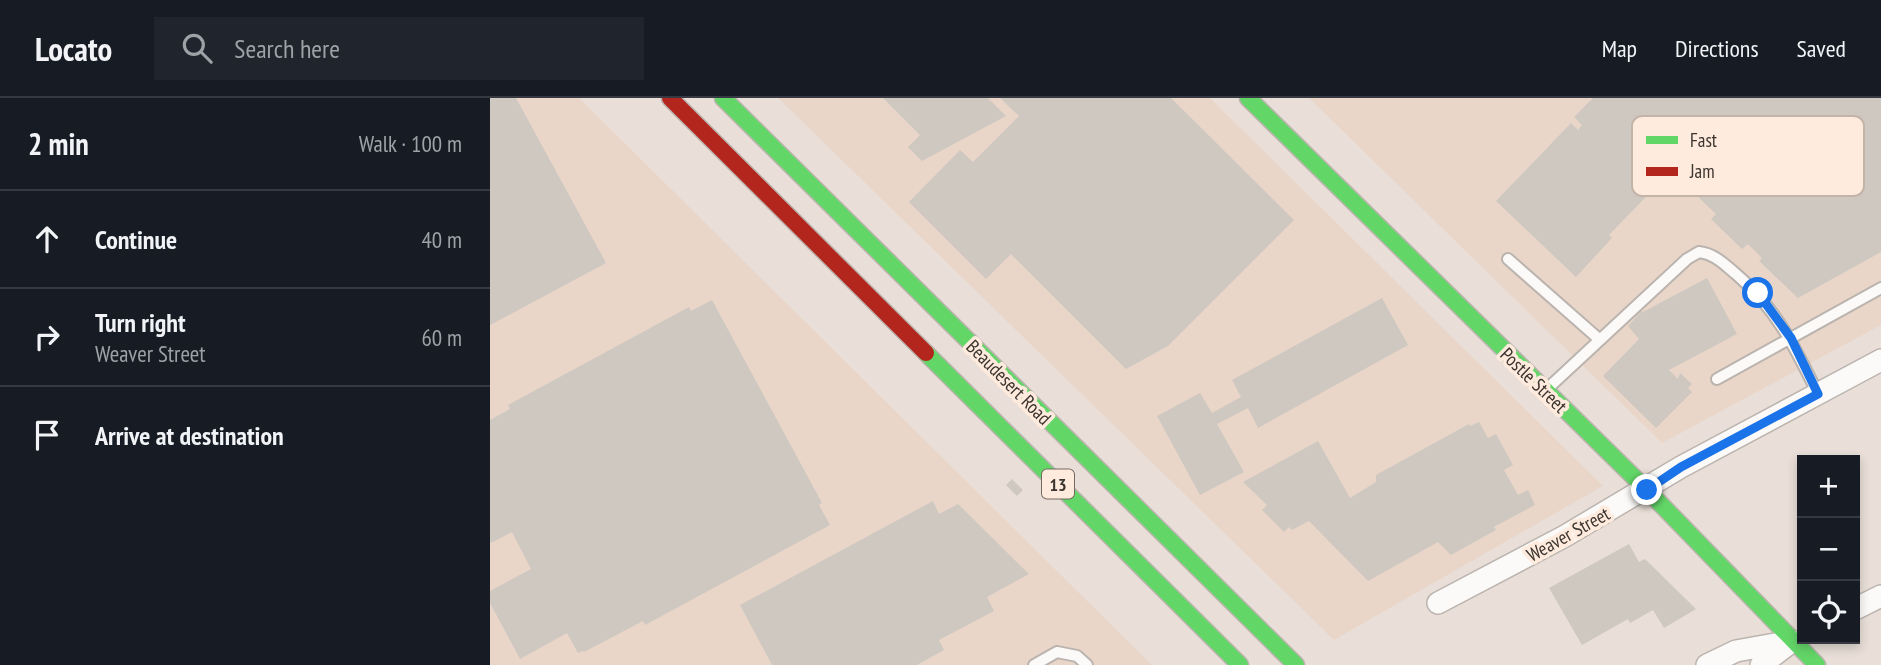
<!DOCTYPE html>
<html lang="en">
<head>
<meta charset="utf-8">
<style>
  :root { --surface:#171b24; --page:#20242c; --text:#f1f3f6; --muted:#9ea1a6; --line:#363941 }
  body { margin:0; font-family:"PT Sans Narrow",sans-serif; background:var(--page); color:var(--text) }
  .controls { position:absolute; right:21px; bottom:21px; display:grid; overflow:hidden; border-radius:0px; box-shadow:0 4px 10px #0003 }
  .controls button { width:63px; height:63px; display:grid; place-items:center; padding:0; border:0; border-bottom:2px solid var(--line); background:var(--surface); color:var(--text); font:35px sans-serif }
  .stop { position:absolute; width:21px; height:21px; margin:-16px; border:5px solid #1a73e8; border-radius:50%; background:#fff }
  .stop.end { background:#1a73e8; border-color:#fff; box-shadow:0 2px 7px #0008 }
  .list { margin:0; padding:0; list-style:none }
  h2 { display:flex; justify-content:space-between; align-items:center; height:91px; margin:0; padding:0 28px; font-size:30px }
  h2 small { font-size:23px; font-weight:400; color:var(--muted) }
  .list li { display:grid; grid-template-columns:46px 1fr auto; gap:21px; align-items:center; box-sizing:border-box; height:98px; padding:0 28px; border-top:2px solid var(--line) }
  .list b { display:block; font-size:26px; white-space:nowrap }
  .list p { margin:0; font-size:23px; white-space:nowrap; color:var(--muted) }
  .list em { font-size:23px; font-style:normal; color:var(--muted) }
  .icon { flex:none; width:38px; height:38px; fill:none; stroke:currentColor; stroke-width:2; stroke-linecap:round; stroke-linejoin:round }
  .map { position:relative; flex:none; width:1391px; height:567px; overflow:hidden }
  header { display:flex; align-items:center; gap:42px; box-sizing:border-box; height:98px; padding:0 35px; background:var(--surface); border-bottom:2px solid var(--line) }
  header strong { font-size:33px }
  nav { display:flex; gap:38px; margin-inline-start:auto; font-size:24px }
  .search { width:490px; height:63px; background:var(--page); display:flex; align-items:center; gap:18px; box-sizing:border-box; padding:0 24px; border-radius:0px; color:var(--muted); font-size:26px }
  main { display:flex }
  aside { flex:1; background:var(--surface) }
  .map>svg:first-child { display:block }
  .built { fill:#e9d6c9 }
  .building { fill:#cec8c1 }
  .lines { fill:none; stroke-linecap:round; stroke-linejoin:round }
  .lane-casing { stroke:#bbb4ae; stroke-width:14 }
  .street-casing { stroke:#bbb4ae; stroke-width:24 }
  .fast-casing { stroke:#bbb4ae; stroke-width:19 }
  .jam-casing { stroke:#bbb4ae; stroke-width:19 }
  .lane { stroke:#fcfaf9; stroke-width:10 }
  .street { stroke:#fcfaf9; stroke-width:21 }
  .fast { stroke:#63d668; stroke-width:16 }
  .jam { stroke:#b3261e; stroke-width:16 }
  .route { stroke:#1a73e8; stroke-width:9 }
  .labels { text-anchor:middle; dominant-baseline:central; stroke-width:7; stroke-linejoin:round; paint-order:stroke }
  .shield { fill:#feebdd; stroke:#756a62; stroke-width:2 }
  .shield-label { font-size:18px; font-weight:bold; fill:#3a332e }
  .street-label { font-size:19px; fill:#3a332e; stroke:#feebdd }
  .key { fill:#feebdd; stroke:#c3b4a8; stroke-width:2 }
  .key-label { font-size:19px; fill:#3a332e }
</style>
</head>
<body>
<header>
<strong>Locato</strong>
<div class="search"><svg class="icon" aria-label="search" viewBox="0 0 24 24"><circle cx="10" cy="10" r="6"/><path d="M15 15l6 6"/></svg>Search here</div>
<nav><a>Map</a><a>Directions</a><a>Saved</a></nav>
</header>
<main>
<aside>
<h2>2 min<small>Walk · 100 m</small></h2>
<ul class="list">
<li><svg class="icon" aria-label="ahead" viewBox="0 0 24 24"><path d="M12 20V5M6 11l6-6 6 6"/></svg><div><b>Continue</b></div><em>40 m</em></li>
<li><svg class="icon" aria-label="right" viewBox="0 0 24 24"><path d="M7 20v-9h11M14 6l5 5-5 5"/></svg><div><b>Turn right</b><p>Weaver Street</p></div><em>60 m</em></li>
<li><svg class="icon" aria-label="arrive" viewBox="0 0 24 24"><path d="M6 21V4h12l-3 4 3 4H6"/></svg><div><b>Arrive at destination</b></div></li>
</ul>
</aside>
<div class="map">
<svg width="1391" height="567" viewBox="0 0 1391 567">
  <rect width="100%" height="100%" fill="#e9dfd8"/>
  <path class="built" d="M0,0H89L662,567H0Z
    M288,0H720L1113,388L844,542Z
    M819,0H1391V227L1172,345Z"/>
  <path class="building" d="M0,0H26L116,165L0,227Z
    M393,0H498L516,18L432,63L418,49L430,37Z
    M510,0H681L804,122L678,248L636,271L521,156L496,181L419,104L470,52L483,64L529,18Z
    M1103,0H1391V154L1308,200L1269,163L1272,160L1258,146L1252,151L1221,121L1226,116L1181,73L1119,137L1122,140L1086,179L1006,103L1081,25L1088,32L1092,27L1084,19Z
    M1217,180L1247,236L1179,272L1188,281L1190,275L1202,286L1198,290L1202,294L1166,330L1113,278L1149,241L1138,228L1152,213L1153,214Z
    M892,200L918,247L768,330L758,310L727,326L754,374L710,397L667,318L710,295L722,315L751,299L742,282Z
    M222,202L332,405L329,407L340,427L155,527L153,523L94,554L93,553L88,555L77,535L30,561L0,505V493L41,471L22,434L1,445L0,443V322L20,311L18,307L199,209L201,213Z
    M989,324L998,340L1006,336L1023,367L1014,372L1028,397L1038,392L1045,407L1004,429L1006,432L961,457L948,444L878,483L819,423L802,432L799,429L794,434L772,412L777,407L753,384L828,343L860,400L886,384V377L979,326L980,328Z
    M522,381L533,392L527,398L516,387Z
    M443,403L449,416L468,406L539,476L497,499L504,513L449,542L454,552L427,567H282L250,507Z
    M1139,446L1149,464L1155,461L1206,511L1174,530L1163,512L1140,525L1138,521L1092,547L1059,490Z"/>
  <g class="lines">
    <g class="lane-casing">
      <path id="lane" d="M1018,161L1110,242
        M1227,281L1391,190
        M1057,291L1197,161L1209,154C1225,156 1234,166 1246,176C1286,210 1305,249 1328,296
        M544,567L567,554L587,558L597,567"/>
    </g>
    <g class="street-casing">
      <path id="street" d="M948,505L1075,438L1191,369L1391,262
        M1365,511L1391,498
        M1217,567L1246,553L1302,543
        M1271,567L1300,545"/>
    </g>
    <g class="fast-casing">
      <path id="fast" d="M233,0L806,567
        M758,0L1157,392L1327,567
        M436,255L750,567"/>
    </g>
    <g class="jam-casing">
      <path id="jam" d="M180,0L436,255"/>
    </g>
    <use href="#lane" class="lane"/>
    <use href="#street" class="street"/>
    <use href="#fast" class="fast"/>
    <use href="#jam" class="jam"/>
  </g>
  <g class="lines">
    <path class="route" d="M1157,392L1191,369L1328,296L1301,240L1268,195"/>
  </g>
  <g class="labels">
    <rect class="shield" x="552" y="371.5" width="32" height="29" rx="5"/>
    <g class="shield-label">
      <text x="568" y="386">13</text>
    </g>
    <g class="street-label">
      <text transform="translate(1044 282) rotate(44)">Postle Street</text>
      <text transform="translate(519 284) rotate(45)">Beaudesert Road</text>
      <text transform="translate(1078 436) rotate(-29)">Weaver Street</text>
    </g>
  </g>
  <rect x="1142" y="18" width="232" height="80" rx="10" class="key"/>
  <rect x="1156" y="38" width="32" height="8" fill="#63d668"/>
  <rect x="1156" y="69" width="32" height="9" fill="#b3261e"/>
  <g class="key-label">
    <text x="1200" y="49">Fast</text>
    <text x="1200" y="80">Jam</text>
  </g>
</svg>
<div class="controls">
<button>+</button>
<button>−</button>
<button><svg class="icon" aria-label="locate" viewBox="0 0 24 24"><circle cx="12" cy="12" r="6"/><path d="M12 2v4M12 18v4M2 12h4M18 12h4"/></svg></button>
</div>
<div class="stop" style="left:1268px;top:195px"></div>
<div class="stop end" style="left:1157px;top:392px"></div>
</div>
</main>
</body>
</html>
